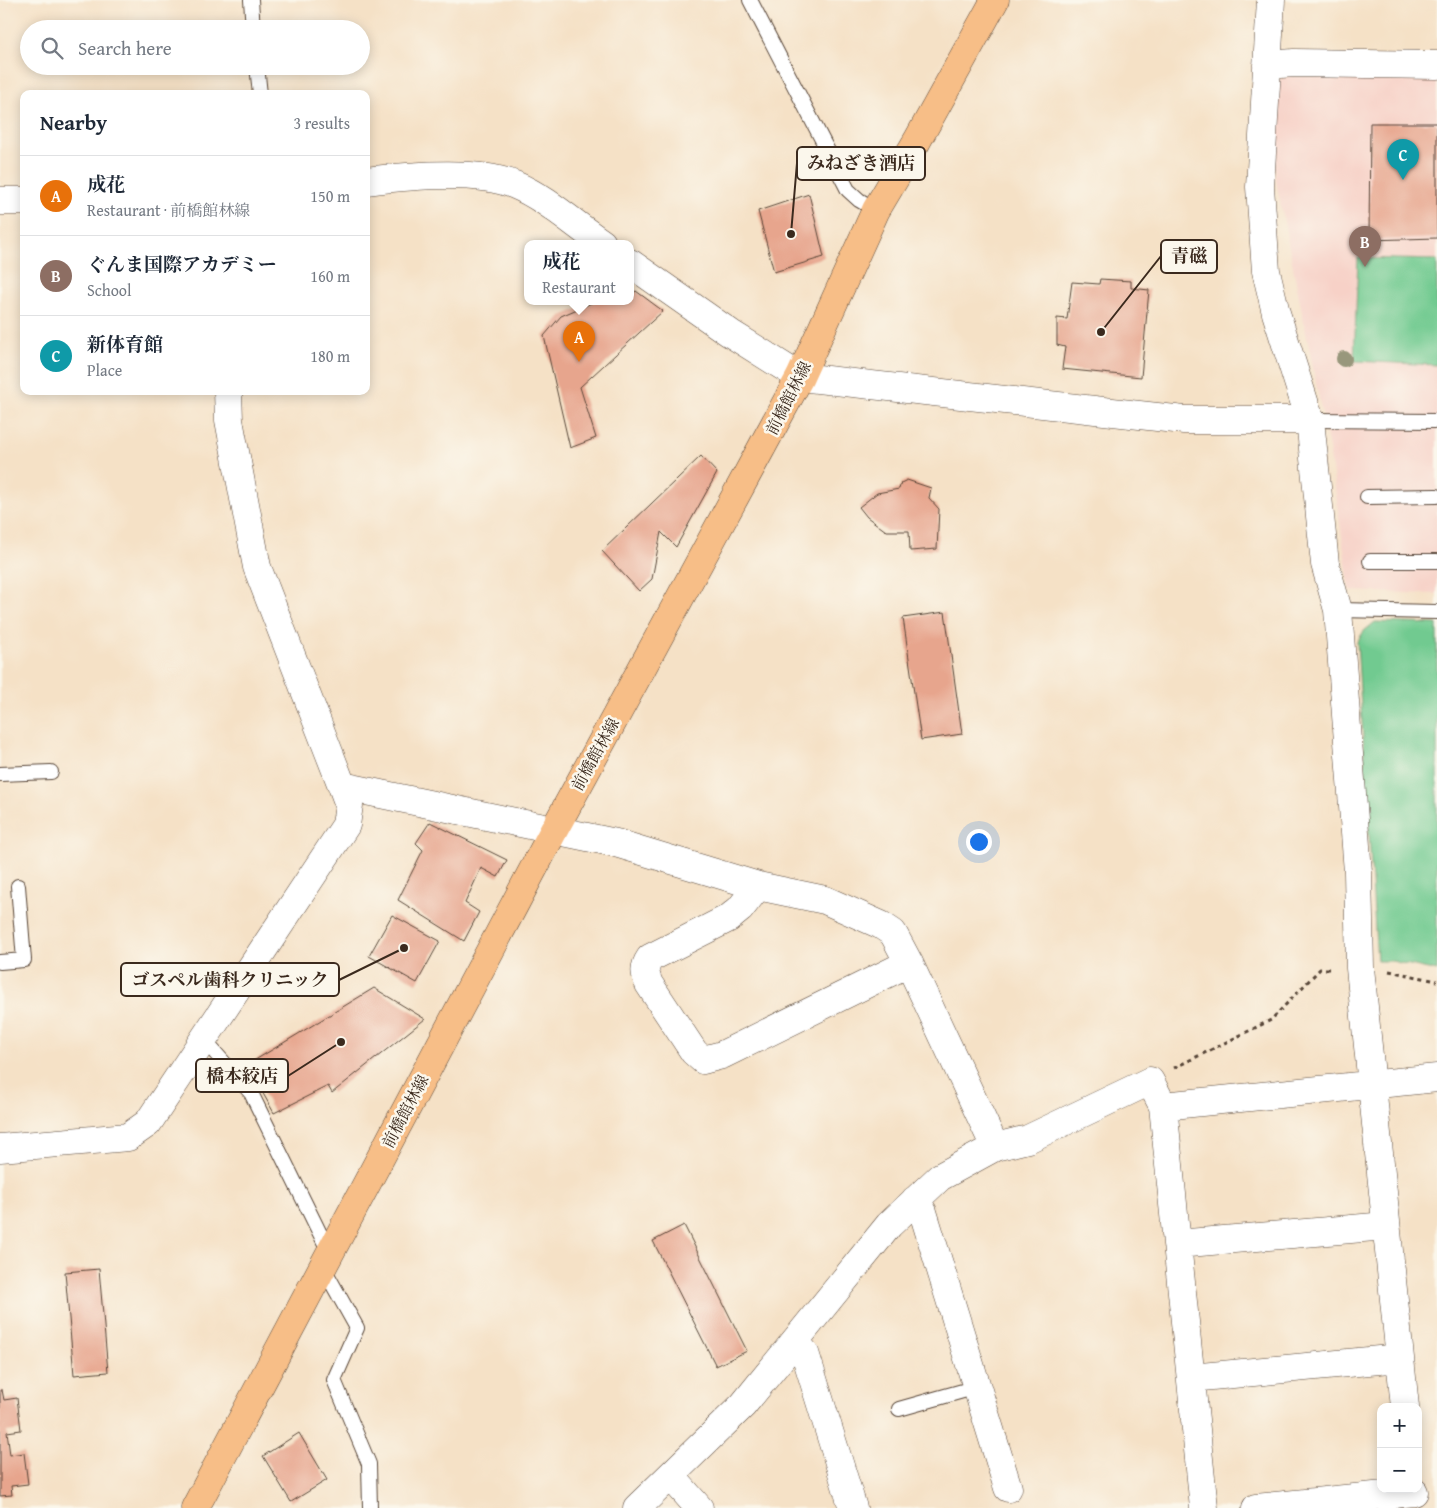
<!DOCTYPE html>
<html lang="en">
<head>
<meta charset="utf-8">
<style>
  :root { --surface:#fff; --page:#f2f2f3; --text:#1f2937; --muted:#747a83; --line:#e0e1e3; --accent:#7c3aed }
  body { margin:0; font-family:"Gentium Book Plus","Noto Serif JP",serif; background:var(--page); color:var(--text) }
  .controls { position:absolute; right:15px; bottom:15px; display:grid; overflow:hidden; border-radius:10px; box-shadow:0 2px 12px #0003 }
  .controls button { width:45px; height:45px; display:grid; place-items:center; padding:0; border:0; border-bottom:1px solid var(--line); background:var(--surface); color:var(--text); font:25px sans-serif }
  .you { position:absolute; left:978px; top:841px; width:18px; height:18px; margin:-12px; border:4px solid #fff; border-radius:50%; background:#1a73e8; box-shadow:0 0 0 8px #1a73e833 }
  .badge { display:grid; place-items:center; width:32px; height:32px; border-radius:50%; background:var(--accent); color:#fff; font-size:16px; font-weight:700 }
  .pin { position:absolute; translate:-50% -41px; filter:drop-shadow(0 1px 2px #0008) }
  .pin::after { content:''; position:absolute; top:26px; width:18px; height:15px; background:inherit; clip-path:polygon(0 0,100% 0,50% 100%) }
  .popup { position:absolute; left:524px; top:240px; width:110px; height:65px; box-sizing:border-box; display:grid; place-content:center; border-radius:10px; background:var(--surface); filter:drop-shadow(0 1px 4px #0005); font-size:16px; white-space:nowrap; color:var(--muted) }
  .popup b { font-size:19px; color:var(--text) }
  .popup::after { content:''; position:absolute; left:50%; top:100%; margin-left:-10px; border:10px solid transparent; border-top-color:var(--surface) }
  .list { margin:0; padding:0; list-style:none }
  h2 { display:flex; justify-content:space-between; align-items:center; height:65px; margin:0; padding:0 20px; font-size:21px }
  h2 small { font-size:16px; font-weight:400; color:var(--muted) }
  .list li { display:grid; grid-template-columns:32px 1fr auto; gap:15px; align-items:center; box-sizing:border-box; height:80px; padding:0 20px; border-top:1px solid var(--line) }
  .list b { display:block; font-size:19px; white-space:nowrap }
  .list p { margin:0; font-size:16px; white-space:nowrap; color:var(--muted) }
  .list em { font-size:16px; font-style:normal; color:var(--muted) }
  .icon { flex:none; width:28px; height:28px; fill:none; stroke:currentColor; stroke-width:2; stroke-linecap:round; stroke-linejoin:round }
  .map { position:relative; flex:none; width:1437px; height:1508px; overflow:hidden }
  .search { position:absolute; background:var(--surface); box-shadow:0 2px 12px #0003; left:20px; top:20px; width:350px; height:55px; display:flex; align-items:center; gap:12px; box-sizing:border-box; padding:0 18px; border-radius:28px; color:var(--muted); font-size:19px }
  .panel { position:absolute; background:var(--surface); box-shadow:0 2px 12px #0003; left:20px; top:90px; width:350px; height:305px; border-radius:10px }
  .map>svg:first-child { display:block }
  .built { fill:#f7d1c7 }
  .green { fill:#71ca90; stroke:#567a57 }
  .building { fill:#e7a58d }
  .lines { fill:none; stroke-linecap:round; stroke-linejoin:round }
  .service-casing { stroke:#574537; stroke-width:16 }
  .minor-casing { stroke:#574537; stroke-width:29 }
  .tertiary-casing { stroke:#574537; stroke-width:29 }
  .primary-casing { stroke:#574537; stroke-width:29 }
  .path { stroke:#574537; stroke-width:3; stroke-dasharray:4 4; stroke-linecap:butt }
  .service { stroke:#fff; stroke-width:14 }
  .minor { stroke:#fff; stroke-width:28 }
  .tertiary { stroke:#fff; stroke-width:28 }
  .primary { stroke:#f7be87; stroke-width:28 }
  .tree { fill:#98977c }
  .labels { text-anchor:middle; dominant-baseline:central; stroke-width:5; stroke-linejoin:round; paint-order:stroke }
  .street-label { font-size:16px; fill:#3b2a1e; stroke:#fbf7ec }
  .leader { fill:none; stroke:#3b2a1e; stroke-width:2 }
  .callout-dot { fill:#3b2a1e; stroke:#fbf7ec; stroke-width:2 }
  .callout { fill:#fbf7ec; stroke:#3b2a1e; stroke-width:2 }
  .callout-label { font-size:18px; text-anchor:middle; font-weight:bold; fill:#3b2a1e }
</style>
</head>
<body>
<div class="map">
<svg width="1437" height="1508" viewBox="0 0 1437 1508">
  <rect width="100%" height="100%" fill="#fbf7ec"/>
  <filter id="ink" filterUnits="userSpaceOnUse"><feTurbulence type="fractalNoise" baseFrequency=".02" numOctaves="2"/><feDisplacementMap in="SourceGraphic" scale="10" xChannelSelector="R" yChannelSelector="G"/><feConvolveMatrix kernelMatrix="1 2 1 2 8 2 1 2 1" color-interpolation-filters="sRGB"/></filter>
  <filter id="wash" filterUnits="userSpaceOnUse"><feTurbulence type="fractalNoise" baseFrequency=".0096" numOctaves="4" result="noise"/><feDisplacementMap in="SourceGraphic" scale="20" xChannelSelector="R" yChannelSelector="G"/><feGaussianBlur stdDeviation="1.12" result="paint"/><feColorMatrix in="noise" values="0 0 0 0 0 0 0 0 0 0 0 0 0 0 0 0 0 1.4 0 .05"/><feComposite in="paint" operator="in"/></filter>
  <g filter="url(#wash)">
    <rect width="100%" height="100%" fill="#f5e1c6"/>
    <path class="built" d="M1294,74L1437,77V594L1350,591L1329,448L1275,176L1277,80Z"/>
    <path class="green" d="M1358,258L1437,260V365L1354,361Z
      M1375,622L1437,624V971L1392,961H1377L1357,642L1364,631Z"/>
    <g id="blocks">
      <path class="building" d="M1370,123H1437V238L1369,240Z
        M809,194L824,257L774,272L758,211Z
        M1100,279L1131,281V288L1149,290L1141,377L1062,369L1065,347L1057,345V318L1067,319L1072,282L1099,284Z
        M636,291L663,311L580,387L596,438L570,448L544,336L561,316L596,301H630V295Z
        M701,456L717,473L676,547L661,532L652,579L639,591L602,551Z
        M907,480L931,488L929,498L939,509L937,549L910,551L909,531H886L867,517L859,507L877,493L899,489L901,483Z
        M945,612L962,734L921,740L903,618Z
        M430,822L507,860L498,877L481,868L465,903L479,912L464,941L398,900L423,850L416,843Z
        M392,915L440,941L417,983L369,956Z
        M374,988L425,1019L332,1093L328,1086L274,1113L247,1065Z
        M684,1225L747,1351L716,1366L653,1241Z
        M99,1269L108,1372L74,1375L65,1272Z
        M0,1390H2L4,1400L17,1398L21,1430L7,1432L10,1455L24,1453L28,1484L11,1486L12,1495L0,1496Z
        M299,1433L327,1480L291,1502L263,1456Z"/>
    </g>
  </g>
  <g filter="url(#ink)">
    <use href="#blocks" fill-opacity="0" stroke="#574537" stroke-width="1"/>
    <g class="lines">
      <g class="service-casing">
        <path id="service" d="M251,0L253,29
          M750,0L848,190L859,200L876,210
          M257,66L260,94
          M1310,420L1437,421
          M1367,497L1437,496
          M1370,561H1437
          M1338,610L1437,612
          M0,774L51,772
          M0,962L24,960L18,886
          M203,1039L251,1093L330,1254
          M323,1267L357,1328L334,1380L369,1464L370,1508
          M899,1409L977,1387"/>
      </g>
      <g class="minor-casing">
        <path id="minor" d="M1271,0L1260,187L1266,271L1276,313L1310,420L1325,564L1338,610L1358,872L1360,968L1405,1407
          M1267,65L1294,63L1437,65
          M800,377L1184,420H1310
          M342,786L616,843L758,886L825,900L881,925L893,933L909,963L995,1147
          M758,886L740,909L729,918L650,958C643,968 645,974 649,984L694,1052L703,1060L722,1055L909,963
          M1163,1106L1437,1078
          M0,1148L128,1137L148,1123L346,825L349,805L342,786L257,567L229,420L228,391
          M915,1200L923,1212L1008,1488
          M1177,1244L1386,1226
          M795,1341L805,1353L853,1508
          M1191,1378L1400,1358
          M671,1476L699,1508
          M637,1508L743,1405L889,1225L940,1177L995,1147L1028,1139L1150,1081L1163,1106L1204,1508
          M1256,1508L1414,1492"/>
      </g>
      <g class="tertiary-casing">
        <path id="tertiary" d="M366,181C406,176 478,169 515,185C546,198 574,224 602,243
          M0,201H24
          M630,263L730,333L800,377"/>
      </g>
      <g class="primary-casing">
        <path id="primary" d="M195,1508L554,830L800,377L876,210L917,141L995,0"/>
      </g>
      <path class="path" d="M1389,971L1437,981
        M1174,1068L1271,1020L1320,969H1333"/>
      <use href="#service" class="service"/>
      <use href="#minor" class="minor"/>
      <use href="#tertiary" class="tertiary"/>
      <use href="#primary" class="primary"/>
    </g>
    <circle class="tree" cx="1344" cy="359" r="8"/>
  </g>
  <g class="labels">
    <g class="street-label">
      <text transform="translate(788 398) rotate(-63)">前橋館林線</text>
      <text transform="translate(595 754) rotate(-61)">前橋館林線</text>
      <text transform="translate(405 1111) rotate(-62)">前橋館林線</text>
    </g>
  </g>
  <path class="leader" d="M791 234L797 163M1101 332L1161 256M404 948L339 980M341 1042L288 1076"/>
  <g class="callout-dot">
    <circle cx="791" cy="234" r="5"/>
    <circle cx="1101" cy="332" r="5"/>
    <circle cx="404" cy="948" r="5"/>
    <circle cx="341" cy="1042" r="5"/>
  </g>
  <g class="callout">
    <rect x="797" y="147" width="128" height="33" rx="5"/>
    <rect x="1161" y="240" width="56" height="33" rx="5"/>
    <rect x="121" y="963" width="218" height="33" rx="5"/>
    <rect x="196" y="1059" width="92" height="33" rx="5"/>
  </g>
  <g class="callout-label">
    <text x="861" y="169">みねざき酒店</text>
    <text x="1189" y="262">青磁</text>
    <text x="230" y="986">ゴスペル歯科クリニック</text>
    <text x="242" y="1082">橋本絞店</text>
  </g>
</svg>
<div class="controls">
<button>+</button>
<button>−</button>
</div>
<div class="you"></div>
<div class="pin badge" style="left:579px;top:362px;background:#e8710a">A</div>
<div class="popup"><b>成花</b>Restaurant</div>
<div class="pin badge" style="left:1365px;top:267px;background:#8d6e63">B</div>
<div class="pin badge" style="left:1403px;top:180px;background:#0f9aa8">C</div>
<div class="search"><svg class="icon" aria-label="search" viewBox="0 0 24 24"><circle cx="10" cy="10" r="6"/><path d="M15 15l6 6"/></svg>Search here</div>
<section class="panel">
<h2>Nearby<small>3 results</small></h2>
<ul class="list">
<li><span class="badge" style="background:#e8710a">A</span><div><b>成花</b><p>Restaurant · 前橋館林線</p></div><em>150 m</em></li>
<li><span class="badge" style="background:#8d6e63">B</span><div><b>ぐんま国際アカデミー</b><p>School</p></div><em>160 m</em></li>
<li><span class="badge" style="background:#0f9aa8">C</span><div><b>新体育館</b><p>Place</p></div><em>180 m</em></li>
</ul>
</section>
</div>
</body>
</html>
